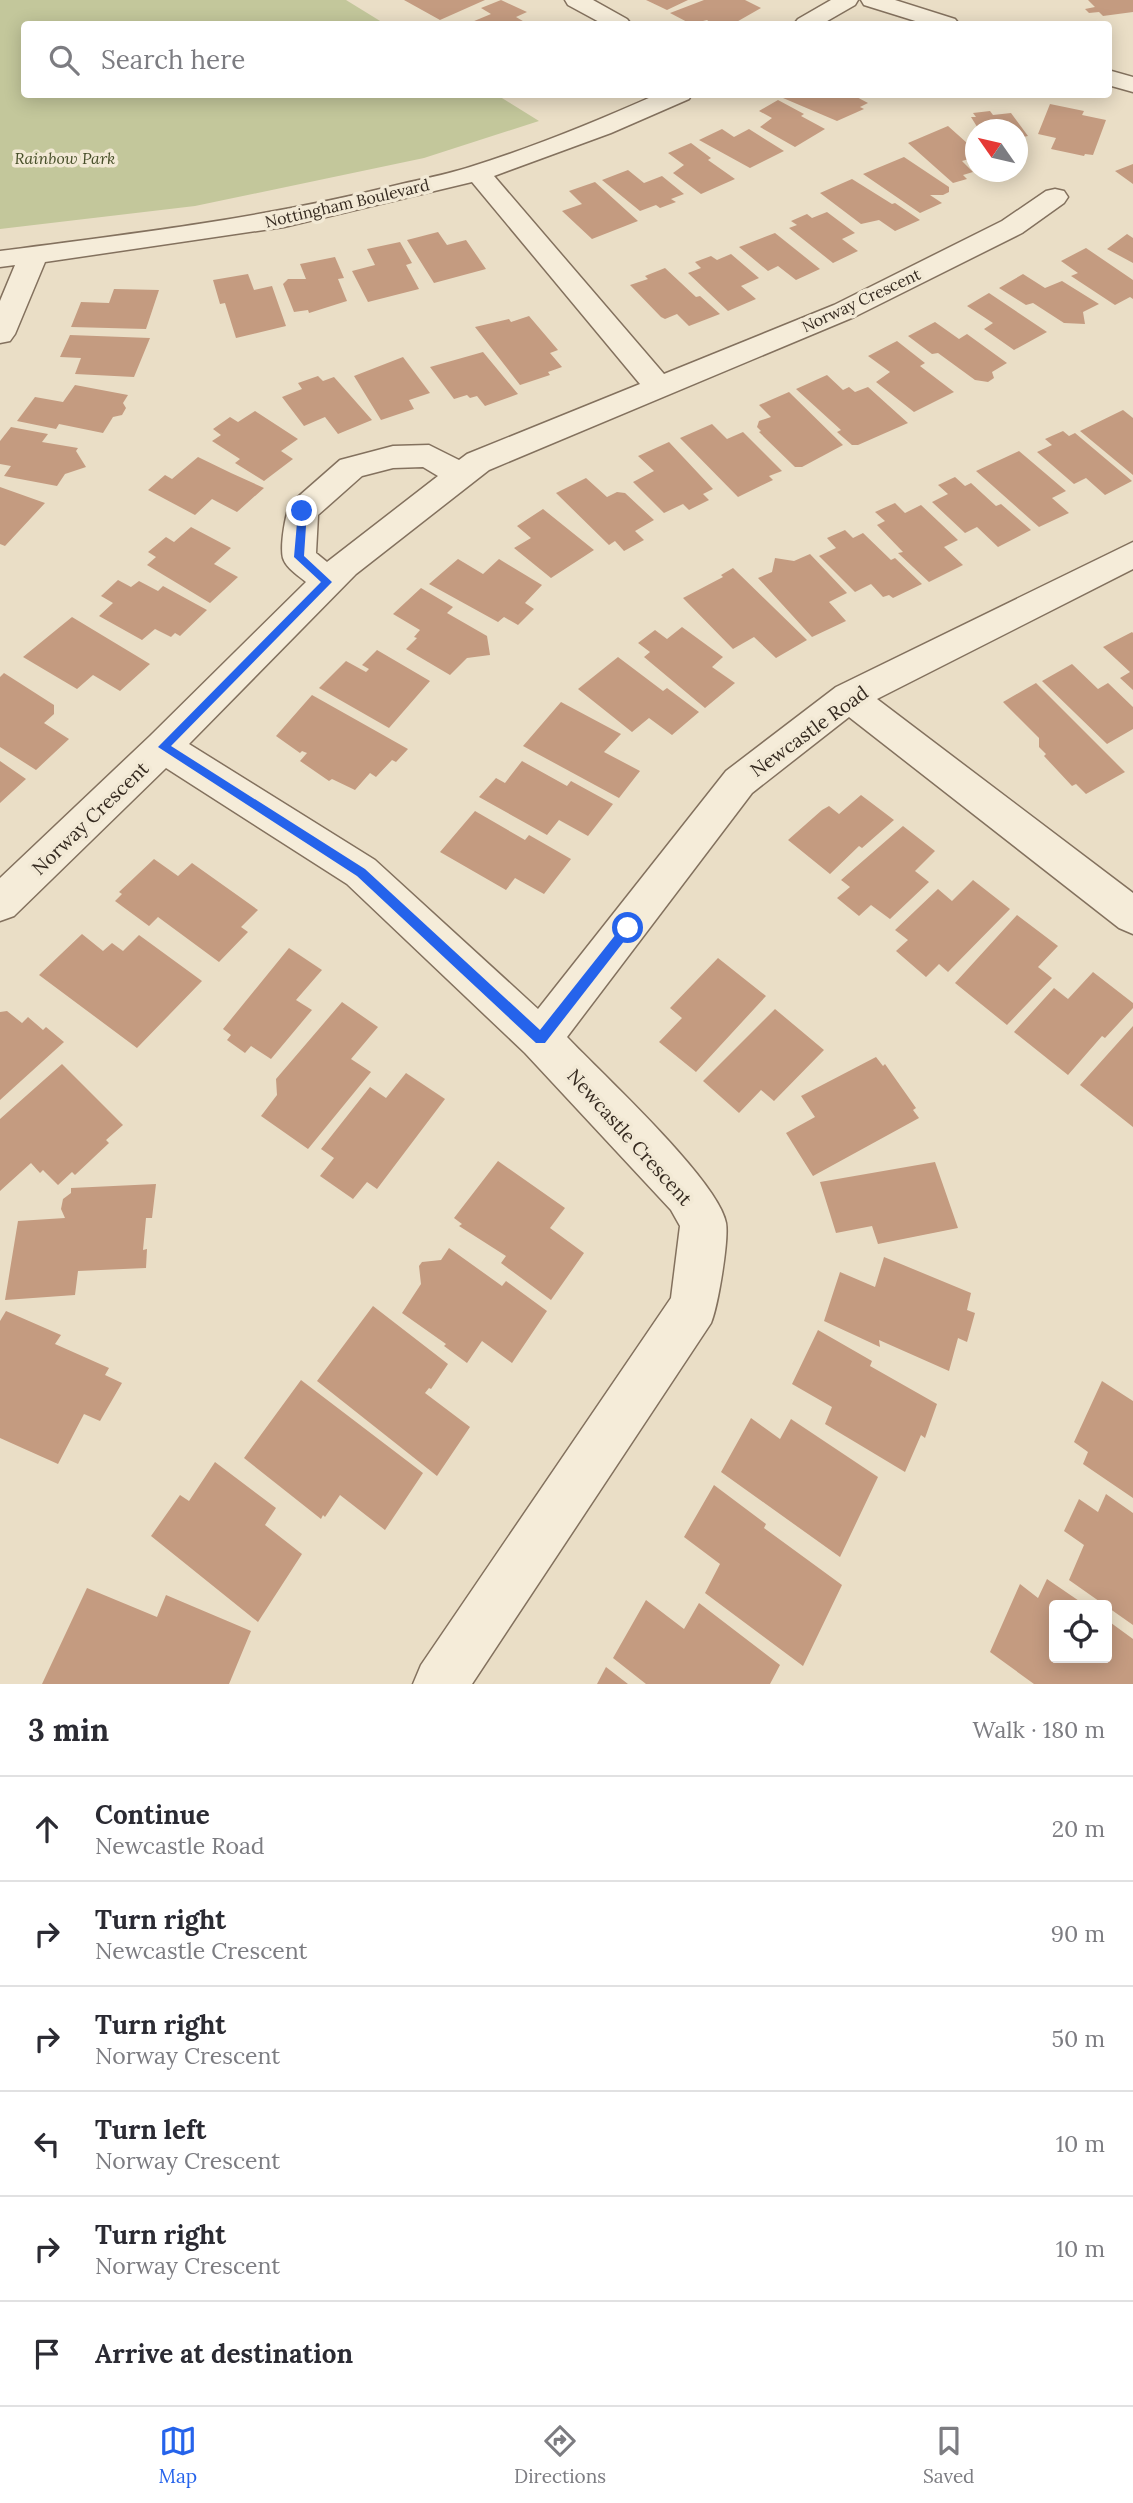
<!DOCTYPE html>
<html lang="en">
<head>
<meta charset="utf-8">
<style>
  :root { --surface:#fff; --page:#f2f2f3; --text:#2b2b33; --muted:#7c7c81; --line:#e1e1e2; --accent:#2563eb }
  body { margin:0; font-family:Lora,serif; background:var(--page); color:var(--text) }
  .controls { position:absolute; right:21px; bottom:21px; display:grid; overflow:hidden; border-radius:7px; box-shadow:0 4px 18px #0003 }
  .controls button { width:63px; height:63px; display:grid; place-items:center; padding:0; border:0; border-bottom:2px solid var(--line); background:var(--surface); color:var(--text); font:35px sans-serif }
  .compass { position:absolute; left:965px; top:119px; width:63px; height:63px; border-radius:50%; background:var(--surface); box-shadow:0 4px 18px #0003; rotate:304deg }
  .stop { position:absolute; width:21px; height:21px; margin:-16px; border:5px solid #2563eb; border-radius:50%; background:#fff }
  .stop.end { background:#2563eb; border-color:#fff; box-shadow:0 2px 7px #0008 }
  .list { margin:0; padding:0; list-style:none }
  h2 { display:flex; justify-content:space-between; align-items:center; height:91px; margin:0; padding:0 28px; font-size:30px }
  h2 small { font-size:23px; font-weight:400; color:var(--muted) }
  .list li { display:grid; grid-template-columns:46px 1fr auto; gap:21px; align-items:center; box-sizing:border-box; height:105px; padding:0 28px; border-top:2px solid var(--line) }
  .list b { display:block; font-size:26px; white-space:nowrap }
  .list p { margin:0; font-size:23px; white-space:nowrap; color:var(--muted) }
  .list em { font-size:23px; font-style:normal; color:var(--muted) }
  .icon { flex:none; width:38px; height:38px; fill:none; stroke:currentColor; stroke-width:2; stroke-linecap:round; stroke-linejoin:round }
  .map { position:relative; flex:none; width:1133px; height:1684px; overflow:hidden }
  .search { position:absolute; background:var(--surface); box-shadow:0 4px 18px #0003; left:21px; right:21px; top:21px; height:77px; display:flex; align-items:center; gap:18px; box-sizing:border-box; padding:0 24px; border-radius:7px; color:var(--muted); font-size:26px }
  .sheet { height:721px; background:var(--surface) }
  nav { display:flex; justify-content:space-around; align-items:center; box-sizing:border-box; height:98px; border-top:2px solid var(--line); background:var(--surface); font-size:19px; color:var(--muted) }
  nav a { display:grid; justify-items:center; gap:4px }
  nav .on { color:var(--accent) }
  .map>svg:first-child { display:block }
  .green { fill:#c3c79b }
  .building { fill:#c49b80 }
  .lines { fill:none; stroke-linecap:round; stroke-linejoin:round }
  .minor-casing { stroke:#83715e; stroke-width:3 }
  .minor { fill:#f5ecd9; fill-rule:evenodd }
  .route { fill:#2563eb }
  .labels { text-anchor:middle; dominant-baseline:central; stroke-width:7; stroke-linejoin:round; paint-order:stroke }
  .far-park-label { font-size:16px; font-style:italic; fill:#474f29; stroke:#f2e9d5 }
  .far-street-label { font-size:16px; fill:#352a20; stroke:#f2e9d5 }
  .street-label { font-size:19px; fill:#352a20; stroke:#f2e9d5 }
</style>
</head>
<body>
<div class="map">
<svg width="1133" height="1684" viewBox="0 0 1133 1684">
  <rect width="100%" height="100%" fill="#eadec6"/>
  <path class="green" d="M0,0H346L385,24H24V94L497,95L539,121L424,158L195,206L0,229Z"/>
  <path class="building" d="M404,0H485L440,20Z
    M501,0L527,12L516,17L528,24H467L491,14L481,8Z
    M646,0H688L667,10Z
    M704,0H745L761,8L733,24H712L707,20L691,24L670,13Z
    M1088,0H1133V12L1103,16L1099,12L1089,13L1085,9L1095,7Z
    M789,94H851L868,103L860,107L864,109L837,121L783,98Z
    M778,100L804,114L801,116L825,129L795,147L760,127L772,118L759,111Z
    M1050,104L1084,111L1082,115L1106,120L1093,155L1085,154L1084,156L1051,149L1056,138L1038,134Z
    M990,111L993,115L1011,113L1028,136L1018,138V130H979L971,117H976L973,113Z
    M948,126L976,151V157L962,161L973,172L963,175L967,179L953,183L908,143Z
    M722,129L734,137L749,129L784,151L750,168L699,140Z
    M691,143L711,158L708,160L735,179L701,194L673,173L684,165L668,153Z
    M904,157L949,187V192L943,195H930L942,203L920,213L863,174Z
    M1133,164V184L1115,171Z
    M628,170L644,183L662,176L684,194L671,199L676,202L660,208L656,205L640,211L602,180Z
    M852,179L892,204L895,203L920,220L895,231L879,220L861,224L820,193Z
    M595,182L638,221L592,239L562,211L582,204L569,191Z
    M827,212L855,233L842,239L858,251L833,263L789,228L797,225L791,221L807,214L812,218Z
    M438,232L447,245L466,240L486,269L434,283L407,240Z
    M775,233L820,269L796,280L778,266L768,271L739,247Z
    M1127,234L1133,238V263L1107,249Z
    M400,242L412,263L406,265L419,289L368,302L352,271L375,265L367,249Z
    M1086,248L1133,280V299L1130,297L1115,305L1071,276L1078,273L1061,261Z
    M731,254L759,278L741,286L756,299L728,311L688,273L701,268L695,262L711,256L717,260Z
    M335,257L344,278L338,279L347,301L309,313L308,310L294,312L283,284L288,279H306L300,264Z
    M665,268L696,297L700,296L720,314L689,326L677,314L665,319L661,317L630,285L648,279L645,276Z
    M248,274L254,290L272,286L286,326L236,338L225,303L220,304L213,280Z
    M1023,274L1045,288L1062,281L1099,304L1083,312L1085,324L1064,323L1033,303L1026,305L999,288Z
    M114,289L159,290L146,329L71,327L81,302L109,303Z
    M989,293L1047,332L1014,350L984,329L993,323L967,306Z
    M529,316L558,350L550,353L562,367L548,372L550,375L520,385L475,327L509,319L511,322Z
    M935,322L959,339L967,334L1007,363L992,372L994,378L988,382L975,380L938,353L932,354L908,336Z
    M70,335L150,338L134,377L75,374L81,358L60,357Z
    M897,341L925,363L920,366L954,392L914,412L876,382L890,372L868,356Z
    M483,352L518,394L485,406L477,396L470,398L467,395L454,399L430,367Z
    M403,357L430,393L409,400L414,409L381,420L354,376Z
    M827,375L843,390L849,387L855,392L868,387L908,423L858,445H852L837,432L841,430L796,389Z
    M318,376L323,381L334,377L372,420L338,434L325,417L304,426L282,397L302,389L298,383Z
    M75,385L128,395L123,403L126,408L122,415L113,417L103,433L59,424L56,429L17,421L35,397L63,402Z
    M789,392L843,445L802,467H795L759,432L761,431L757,427L759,421L771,417L759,405Z
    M1123,410L1133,418V475L1080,431Z
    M255,411L298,439L281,451L293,459L264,481L235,463L240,459L212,441L221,435L213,429L230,417L238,422Z
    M712,424L727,439L743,432L782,471L769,476L773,480L738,497L680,438Z
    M11,427L48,434L42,442L78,448L76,451L86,467L65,474L57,486L4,476L11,466L0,464V441Z
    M1063,431L1069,436L1075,433L1132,481L1105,495L1086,478L1074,484L1037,452L1052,445L1045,439Z
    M669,442L713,489L703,494L709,500L689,510L683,504L664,513L633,482L654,471L638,456Z
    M1019,451L1066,491L1052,498L1069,513L1039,527L976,471Z
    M198,457L231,473L264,488L237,512L212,499L195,515L148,490L165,475L172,479Z
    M955,477L965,486L971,483L996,506L1001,504L1031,530L998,547L977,527L965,533L932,502L948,494L938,485Z
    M586,478L607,497L617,492L625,493L654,520L635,531L644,540L624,551L615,541L609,545L556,493Z
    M0,487L45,503L5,546L0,544Z
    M895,503L905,513L921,505L958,540L944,547L963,565L929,582L898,553L903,552L877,525L885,521L875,512Z
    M543,509L594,550L551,578L514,548L531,538L517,526Z
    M191,527L231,548L214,564L238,577L210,603L147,565L156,557L148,552L166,537L174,542Z
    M845,530L853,538L863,533L891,560L895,558L922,584L893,598L889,595L883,597L871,584L855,592L819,556L836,548L827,538Z
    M810,554L847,593L829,602L846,621L812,637L758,578L772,572L775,558L794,561Z
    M458,559L483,574L499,559L542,585L525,603L534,609L518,625L504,617L498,622L429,584Z
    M733,568L807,640L776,658L754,637L733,649L683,598L723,577L721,575Z
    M118,580L131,587L139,581L158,591L163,586L207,610L180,636L175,633L171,637L155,629L142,640L99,616L113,603L101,596Z
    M421,588L453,607L447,613L487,636L490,655L467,658L450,675L406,649L417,638L414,637L420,630L393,614Z
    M72,617L150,664L120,691L93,675L77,689L23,657Z
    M682,627L723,657L712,667L735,683L705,708L644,657L650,652L638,643L655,630L667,639Z
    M1132,632L1133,633V690L1120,678L1130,672L1103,647Z
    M377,650L430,681L389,728L319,688L346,661L366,672L369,669L362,665Z
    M618,657L663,691L667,688L699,712L672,735L649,718L632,732L578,689Z
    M1072,664L1098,689L1108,683L1133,707V729L1107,744L1042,681Z
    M4,673L54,705V714L44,723L69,739L36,770L0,747V677Z
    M1036,683L1125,772L1086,794L1076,784L1072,786L1044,756L1046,754L1039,747V738L1003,702Z
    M312,695L408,749L396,762L392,760L376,777L370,773L355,790L332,779L329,781L300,761L307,753L302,751L300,753L276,736Z
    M561,702L621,734L604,752L640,771L619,798L523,746Z
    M0,761L26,779L0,803Z
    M522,761L567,786L571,781L613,804L588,836L559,820L547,835L479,797L496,778L505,783Z
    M861,795L894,820L862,848L859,846L830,874L788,840L822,810L829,806L839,814Z
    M475,811L525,840L529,835L571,859L544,894L515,878L506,890L440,852Z
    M903,826L935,851L915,871L929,882L890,919L871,905L859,916L837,898L850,887L841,880Z
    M154,859L178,876L192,863L258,910L241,927L248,932L219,962L158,917L149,926L115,901L122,894L119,892Z
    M973,880L1010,909L948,972L939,964L926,977L896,951L908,940L895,930L938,889L952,901Z
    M1017,915L1058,946L1038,967L1052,978L1007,1025L955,983Z
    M82,934L103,951L112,943L123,951L139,935L202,981L137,1048L39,975Z
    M289,948L322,970L296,1000L312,1010L271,1059L251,1046L245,1053L227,1040L231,1035L223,1029Z
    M718,958L766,996L696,1072L659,1042L682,1018L670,1008Z
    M1093,972L1133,1003V1008L1105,1038L1102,1036L1068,1075L1014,1032L1054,988L1068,999Z
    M342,1002L378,1027L351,1059L371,1072L308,1149L261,1116L277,1095L276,1079Z
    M775,1009L824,1050L774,1101L761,1090L739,1113L703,1081Z
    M7,1011L22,1023L28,1017L43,1030L46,1027L64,1042L0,1100V1012Z
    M1133,1026V1127L1080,1085Z
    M876,1057L883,1066L885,1064L916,1108L913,1110L919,1118L813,1176L786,1133L815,1117L801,1096Z
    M62,1064L123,1125L106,1140L109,1143L75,1175L72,1172L58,1185L43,1170L40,1173L31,1163L0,1191V1119Z
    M406,1073L445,1099L377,1189L367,1182L353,1199L320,1176L334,1158L321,1149L370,1087L386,1098Z
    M498,1161L565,1208L550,1228L584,1253L551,1300L501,1263L506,1256L459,1226L462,1224L454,1218Z
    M935,1162L958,1228L878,1244L872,1226L836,1233L820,1182Z
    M156,1184L152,1218H146L143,1250L147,1249L146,1268L78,1271L75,1295L5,1300L18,1221L65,1218L61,1209L63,1199L71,1193V1188Z
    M449,1248L502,1286L506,1281L547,1311L512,1363L482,1341L467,1363L444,1346L446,1344L402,1313L421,1284L419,1266L422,1262L441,1260Z
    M884,1257L971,1293L967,1310L975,1313L967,1342L958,1338L949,1371L879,1340L880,1347L824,1321L840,1272L875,1287Z
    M373,1306L448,1364L431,1389L429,1388L425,1393L470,1427L437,1476L317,1381Z
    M6,1311L61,1335L55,1344L109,1368L105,1375L122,1383L100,1421L84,1414L58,1464L0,1438V1321Z
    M818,1330L872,1361L870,1366L937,1404L925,1438L921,1435L905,1472L825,1424L832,1407L792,1384Z
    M301,1380L423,1473L385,1530L340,1495L325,1517L323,1515L321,1519L244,1458Z
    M1102,1381L1133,1401V1498L1083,1464L1088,1452L1074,1442Z
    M751,1418L780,1439L791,1419L878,1477L840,1557L721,1472Z
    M215,1462L276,1508L265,1525L302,1554L258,1622L151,1536L180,1495L189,1501Z
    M714,1485L766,1524L764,1528L842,1585L803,1666L705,1593L720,1564L684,1537Z
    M1106,1494L1133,1513V1625L1069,1580L1084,1545L1064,1531L1079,1499L1098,1512Z
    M1047,1579L1085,1605H1054V1658H1107V1620L1133,1639V1684H1034L990,1652L1020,1584L1038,1598Z
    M87,1588L157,1617L166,1595L251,1631L229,1684H42Z
    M646,1600L684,1629L699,1603L780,1665L770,1684H646L613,1658Z
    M606,1667L628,1684H597Z"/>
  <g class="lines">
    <g class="minor-casing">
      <path id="minor" d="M565,0H593L627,19L631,24H603L568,5Z
        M831,0H858L855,5L822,24H794L798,19Z
        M861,0H895L955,19L959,24H925L864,5Z
        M1108,70L1133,77V92L1108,85Z
        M658,94H692L689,99L611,133L494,176L664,374L834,305L1002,221L1046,191L1055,189L1064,191L1068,197L1064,203L1022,233L854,317L489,470L356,574L189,744L375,860L538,1009L726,771L836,687L1133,542V569L877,699L1133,893V934L1119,928L849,717L752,793L567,1037C601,1073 719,1181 726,1223C729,1240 718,1306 711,1323L472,1684H413L421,1665L671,1298L680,1226L671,1210L525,1053L347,884L166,768L14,916L0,921V878L150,736L306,582C299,576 286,568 283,558C280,547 285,513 291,503L340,460L393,446L429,445L459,460L467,454L640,384L472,182L284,227L45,262L15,334L10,341L0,343V301L15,265L0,267V251C132,234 263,218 393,186C418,180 445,175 470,167C534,147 597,121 658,94ZM423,467L438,476L327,562L316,553L318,515L362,476L393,468Z"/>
    </g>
    <use href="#minor" class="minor"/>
  </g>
  <path class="route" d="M302,508L307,511L304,556L332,582L171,746L365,869L540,1030L624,924H632V931L545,1043H536L357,876L158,747L321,582L294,557L298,511Z"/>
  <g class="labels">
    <g class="far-park-label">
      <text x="65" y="158">Rainbow Park</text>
    </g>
    <g class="far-street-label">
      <text transform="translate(347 203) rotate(-13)">Nottingham Boulevard</text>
      <text transform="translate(861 300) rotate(-25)">Norway Crescent</text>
    </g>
    <g class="street-label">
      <text transform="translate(809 731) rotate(-36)">Newcastle Road</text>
      <text transform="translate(90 818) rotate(-44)">Norway Crescent</text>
      <text transform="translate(630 1137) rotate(48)">Newcastle Crescent</text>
    </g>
  </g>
</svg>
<div class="controls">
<button><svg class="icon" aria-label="locate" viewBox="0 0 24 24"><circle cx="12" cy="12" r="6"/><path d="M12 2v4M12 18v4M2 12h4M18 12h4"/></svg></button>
</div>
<svg class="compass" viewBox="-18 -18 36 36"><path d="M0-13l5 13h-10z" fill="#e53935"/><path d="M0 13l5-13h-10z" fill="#7c7c81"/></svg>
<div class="stop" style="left:628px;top:928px"></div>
<div class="stop end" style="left:302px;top:511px"></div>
<div class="search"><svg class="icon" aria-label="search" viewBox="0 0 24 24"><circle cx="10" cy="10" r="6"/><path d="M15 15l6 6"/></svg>Search here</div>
</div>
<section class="sheet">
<h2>3 min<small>Walk · 180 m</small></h2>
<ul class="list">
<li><svg class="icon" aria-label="ahead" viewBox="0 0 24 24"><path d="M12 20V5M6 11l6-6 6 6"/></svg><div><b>Continue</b><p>Newcastle Road</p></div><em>20 m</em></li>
<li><svg class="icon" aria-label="right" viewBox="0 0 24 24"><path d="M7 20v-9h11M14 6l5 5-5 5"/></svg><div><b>Turn right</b><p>Newcastle Crescent</p></div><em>90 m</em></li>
<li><svg class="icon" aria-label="right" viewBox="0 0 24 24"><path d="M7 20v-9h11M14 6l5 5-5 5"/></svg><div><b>Turn right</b><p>Norway Crescent</p></div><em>50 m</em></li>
<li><svg class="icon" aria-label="left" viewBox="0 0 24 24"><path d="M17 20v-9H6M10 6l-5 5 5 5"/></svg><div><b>Turn left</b><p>Norway Crescent</p></div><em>10 m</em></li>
<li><svg class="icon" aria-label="right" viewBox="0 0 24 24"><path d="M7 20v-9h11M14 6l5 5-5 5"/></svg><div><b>Turn right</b><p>Norway Crescent</p></div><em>10 m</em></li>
<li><svg class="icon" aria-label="arrive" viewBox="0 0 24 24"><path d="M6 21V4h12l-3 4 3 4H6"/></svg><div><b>Arrive at destination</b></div></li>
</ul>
</section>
<nav>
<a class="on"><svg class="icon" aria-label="map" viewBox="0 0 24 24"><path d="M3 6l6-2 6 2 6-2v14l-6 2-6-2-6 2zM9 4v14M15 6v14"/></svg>Map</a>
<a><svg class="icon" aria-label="directions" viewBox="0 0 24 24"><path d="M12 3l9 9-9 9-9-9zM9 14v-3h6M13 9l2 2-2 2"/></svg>Directions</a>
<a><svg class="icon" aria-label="saved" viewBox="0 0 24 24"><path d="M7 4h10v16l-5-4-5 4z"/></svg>Saved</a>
</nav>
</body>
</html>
